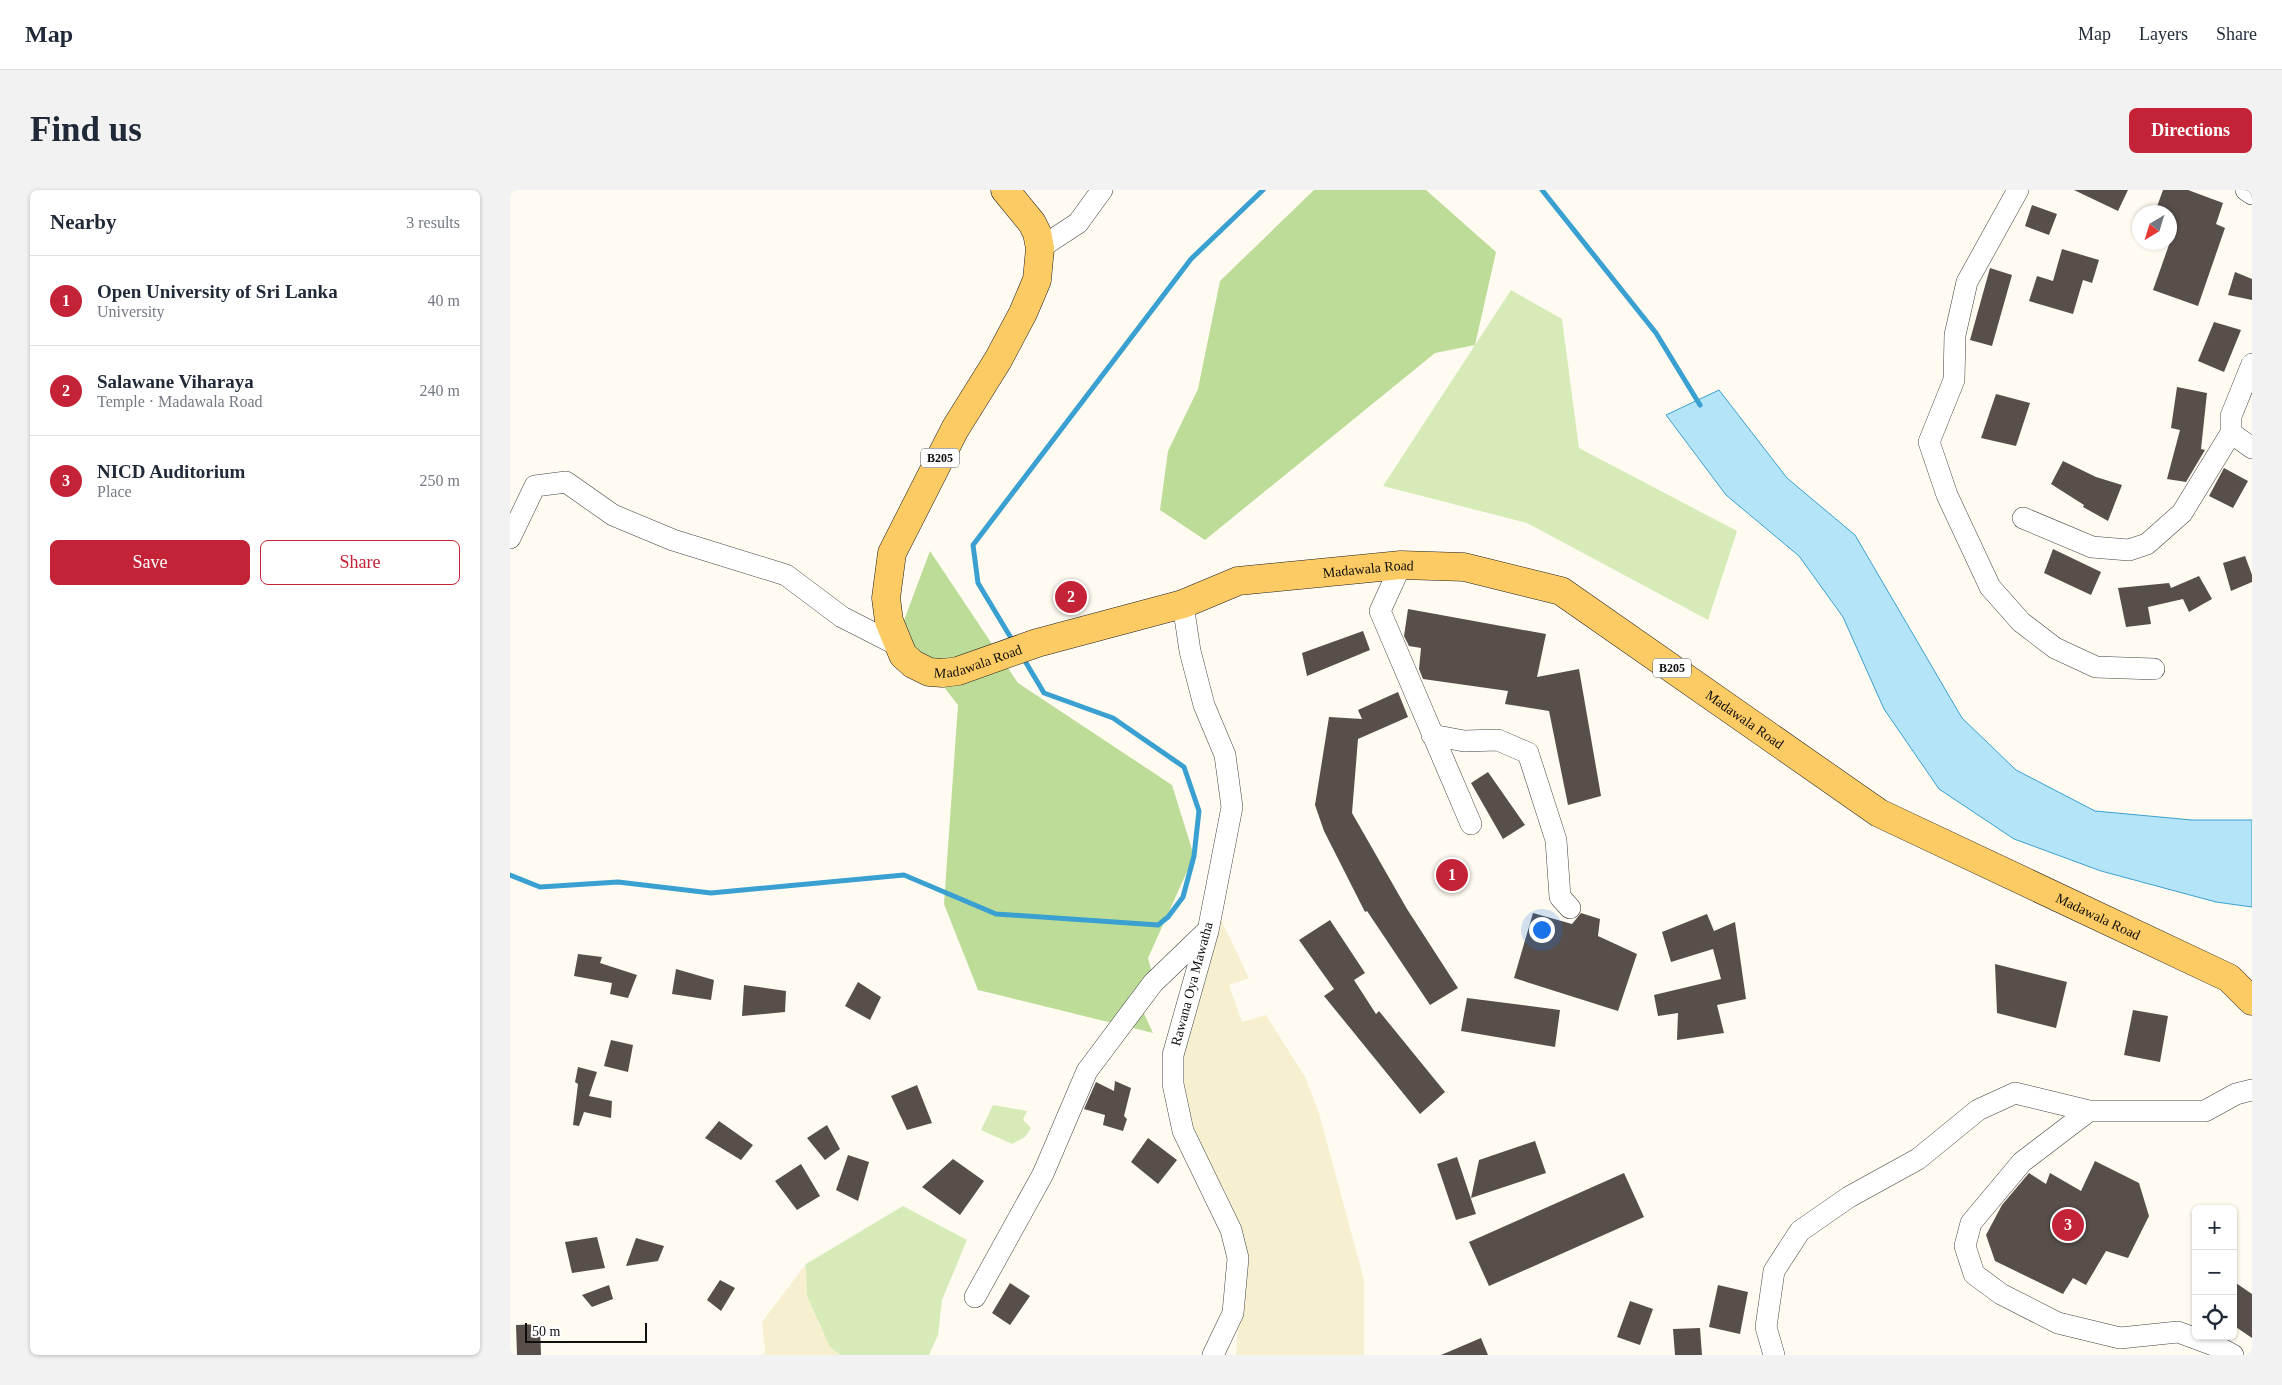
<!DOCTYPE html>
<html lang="en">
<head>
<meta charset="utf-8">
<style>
  :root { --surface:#fff; --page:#f2f2f3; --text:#1f2937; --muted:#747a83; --line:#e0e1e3; --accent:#c42236 }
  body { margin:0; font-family:Georgia,serif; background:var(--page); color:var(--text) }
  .controls { position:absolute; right:15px; bottom:15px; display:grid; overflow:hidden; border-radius:8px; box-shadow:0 1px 4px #0004 }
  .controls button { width:45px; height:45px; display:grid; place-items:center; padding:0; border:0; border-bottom:1px solid var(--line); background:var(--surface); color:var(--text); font:25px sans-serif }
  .compass { position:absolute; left:1622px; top:15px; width:45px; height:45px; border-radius:50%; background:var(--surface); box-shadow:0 1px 4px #0004; rotate:218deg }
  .scale { position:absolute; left:15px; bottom:12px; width:122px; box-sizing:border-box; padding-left:5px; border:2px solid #0f0f0f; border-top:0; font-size:14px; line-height:18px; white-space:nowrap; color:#0f0f0f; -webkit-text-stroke:4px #fff; paint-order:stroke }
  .you { position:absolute; left:1031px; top:739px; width:18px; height:18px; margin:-12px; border:4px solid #fff; border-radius:50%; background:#1a73e8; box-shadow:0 0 0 8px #1a73e833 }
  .badge { display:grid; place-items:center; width:32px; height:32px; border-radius:50%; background:var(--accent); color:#fff; font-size:16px; font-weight:700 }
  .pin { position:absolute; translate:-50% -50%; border:2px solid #fff; box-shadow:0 1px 5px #0006 }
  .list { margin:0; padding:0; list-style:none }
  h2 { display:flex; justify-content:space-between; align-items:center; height:65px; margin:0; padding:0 20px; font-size:21px }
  h2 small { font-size:16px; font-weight:400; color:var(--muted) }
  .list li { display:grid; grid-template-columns:32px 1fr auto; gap:15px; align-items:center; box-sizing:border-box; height:90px; padding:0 20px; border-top:1px solid var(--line) }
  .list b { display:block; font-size:19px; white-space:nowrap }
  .list p { margin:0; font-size:16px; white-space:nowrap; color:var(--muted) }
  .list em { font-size:16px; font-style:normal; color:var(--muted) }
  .actions { display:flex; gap:10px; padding:15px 20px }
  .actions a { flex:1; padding:11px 0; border:1px solid var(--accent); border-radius:8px; text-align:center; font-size:18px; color:var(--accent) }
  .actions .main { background:var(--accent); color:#fff }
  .icon { flex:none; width:28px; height:28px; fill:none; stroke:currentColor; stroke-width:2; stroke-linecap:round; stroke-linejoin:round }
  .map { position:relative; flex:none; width:1742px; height:1165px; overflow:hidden; border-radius:8px }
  header { display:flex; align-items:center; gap:30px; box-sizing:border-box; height:70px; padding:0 25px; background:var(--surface); border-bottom:1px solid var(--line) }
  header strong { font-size:24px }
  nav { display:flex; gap:28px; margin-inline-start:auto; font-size:18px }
  .intro { display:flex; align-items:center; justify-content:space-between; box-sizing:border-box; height:120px; padding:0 30px }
  h1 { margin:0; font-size:35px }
  .button { padding:12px 22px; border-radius:8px; background:var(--accent); color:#fff; font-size:18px; font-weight:700 }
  main { display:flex; gap:30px; padding:0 30px }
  aside { flex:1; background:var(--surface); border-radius:8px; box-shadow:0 1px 4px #0004 }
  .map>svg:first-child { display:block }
  .farmland { fill:#f6f0d0 }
  .green { fill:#d7ebb9 }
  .forest { fill:#bcdc98 }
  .water { fill:#b4e4f8; stroke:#39a0d1 }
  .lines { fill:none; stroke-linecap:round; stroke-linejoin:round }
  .stream { stroke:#39a0d1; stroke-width:5 }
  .building { fill:#584f4b }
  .minor-casing { stroke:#424242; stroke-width:22 }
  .major-casing { stroke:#202020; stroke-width:29 }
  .minor { stroke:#fff; stroke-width:21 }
  .major { stroke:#fccb64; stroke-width:28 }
  .labels { text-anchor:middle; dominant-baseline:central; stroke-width:5; stroke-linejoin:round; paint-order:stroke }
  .shield { fill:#fff; stroke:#575757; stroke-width:1 }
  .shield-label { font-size:12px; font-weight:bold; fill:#0f0f0f }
  .street-label { font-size:14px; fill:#0f0f0f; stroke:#fff }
</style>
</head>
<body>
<header>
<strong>Map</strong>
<nav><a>Map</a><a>Layers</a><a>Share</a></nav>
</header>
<div class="intro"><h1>Find us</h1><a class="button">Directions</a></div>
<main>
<aside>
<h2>Nearby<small>3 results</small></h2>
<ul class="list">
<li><span class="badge">1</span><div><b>Open University of Sri Lanka</b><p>University</p></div><em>40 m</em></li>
<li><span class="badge">2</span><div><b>Salawane Viharaya</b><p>Temple · Madawala Road</p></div><em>240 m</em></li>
<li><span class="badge">3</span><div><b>NICD Auditorium</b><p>Place</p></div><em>250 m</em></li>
</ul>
<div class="actions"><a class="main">Save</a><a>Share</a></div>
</aside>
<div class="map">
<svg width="1742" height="1165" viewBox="0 0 1742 1165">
  <rect width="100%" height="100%" fill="#fffbf1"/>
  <path class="farmland" d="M706,719L739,788L719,795L732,832L756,825L795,887L809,923L854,1090V1165H726L733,1074L716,1002L671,933L660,870Z
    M296,1074L309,1135L337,1165H253L255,1162L252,1132Z"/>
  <path class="green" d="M1001,100L1052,129L1069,258L1227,341L1198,430L1017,333L873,296Z
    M483,915L517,921L513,930L521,938L515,947L502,954L471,940Z
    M393,1016L457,1050L432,1110L428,1145L419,1165H331L320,1157L297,1106L296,1074Z"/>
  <path class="forest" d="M804,0H916L986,62L965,155L925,163L695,350L650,320L658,261L688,199L710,91Z
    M420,361L508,493L662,595L684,666L638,768L641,779L631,817L643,843L468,800L434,714L448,515L390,441Z"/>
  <path class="water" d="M1209,200L1277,288L1345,345L1452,528L1506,580L1585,621L1682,630H1742V717L1706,712L1591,681L1504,649L1429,599L1374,519L1333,427L1289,366L1216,305L1156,225Z"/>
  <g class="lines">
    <path class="stream" d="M1032,0L1146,143L1190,215
      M504,453L468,393L463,355L681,69L753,0
      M0,685L30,697L108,692L201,703L394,685L486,724L648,735L658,727L673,707L684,666L689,621L674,577L603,528L534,503L512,466"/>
  </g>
  <path class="building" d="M1564,0H1618L1608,21Z
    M1653,0H1678L1713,13L1706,34L1715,38L1688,116L1643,100L1660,52V22H1645Z
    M1522,15L1547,24L1539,45L1515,36Z
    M1552,59L1589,70L1582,93L1573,90L1563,124L1519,111L1527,86L1543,91Z
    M1480,78L1502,85L1482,156L1460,150Z
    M1725,82L1742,89V110L1718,105Z
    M1704,132L1731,140L1714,182L1688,171Z
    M1667,197L1697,203L1691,259L1695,260L1676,292L1657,289L1670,240L1661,238Z
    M1486,204L1520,213L1506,256L1471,248Z
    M1553,271L1586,287L1612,295L1598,331L1573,317L1574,315L1541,294Z
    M1714,278L1738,291L1723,318L1699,306Z
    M1543,359L1591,382L1581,405L1534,383Z
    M1735,366L1742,385V392L1721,401L1713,373Z
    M1689,386L1702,409L1679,422L1673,409L1638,417L1641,434L1616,437L1608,398L1659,393L1661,398Z
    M898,419L1036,444L1027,487L1069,479L1091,606L1058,615L1039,521L995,514L998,501L913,489L909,479L911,458L899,456L894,446Z
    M853,441L860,460L797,486L792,463Z
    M888,502L898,527L848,549L842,623L897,719L948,798L920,815L857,721L855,722L814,641L805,615L819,527L852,529L848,520Z
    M978,582L1015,635L993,649L961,593Z
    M1023,723L1062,734L1071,723L1090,729L1088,746L1127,764L1108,821L1004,788Z
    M1197,724L1204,741L1225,732L1236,809L1207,815L1214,843L1167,850L1168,823L1148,826L1144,805L1211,789L1203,759L1161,772L1152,742Z
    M820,730L855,783L844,790L866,824L869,821L935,902L910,924L814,806L824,799L789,750Z
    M68,764L92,767L90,773L127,785L118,808L100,804L102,793L64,786Z
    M1485,774L1557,792L1546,838L1487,823Z
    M166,779L204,790L201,810L162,804Z
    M348,792L371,807L360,830L335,816Z
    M234,795L276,801L275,822L232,826Z
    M957,808L1050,820L1045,857L951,841Z
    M1623,820L1658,826L1650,872L1614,865Z
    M101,850L123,855L118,882L94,876Z
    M68,877L87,882L79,906L102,911L101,928L74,922L69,936L63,935L68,894L65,892Z
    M605,891L621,898L614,926L617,929L613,941L593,935L595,925L574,919L586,892L604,901Z
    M407,895L422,933L397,940L381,906Z
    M209,931L243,955L231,970L195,948Z
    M317,935L330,959L315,970L297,948Z
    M638,948L667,970L648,994L621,972Z
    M1025,951L1036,983L961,1008L969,970Z
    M338,965L359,972L348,1011L326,1000Z
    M947,967L966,1024L946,1030L927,974Z
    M443,969L474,991L450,1025L412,997Z
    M1585,971L1629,993L1639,1026L1618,1068L1596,1061L1576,1095L1563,1088L1553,1104L1485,1071L1476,1045L1492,1015L1519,983L1536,994L1540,983L1571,1001Z
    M291,974L310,1006L287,1020L265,991Z
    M1114,983L1134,1027L979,1096L959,1052Z
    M87,1047L95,1078L62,1083L55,1052Z
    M126,1048L154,1056L148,1071L116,1076Z
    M210,1090L225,1098L211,1121L197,1110Z
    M1723,1091L1742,1104V1148L1723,1135Z
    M500,1093L520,1106L500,1135L482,1123Z
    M99,1095L103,1109L82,1117L72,1105Z
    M1208,1095L1238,1102L1230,1144L1199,1137Z
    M1120,1111L1143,1119L1130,1155L1107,1147Z
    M30,1134L31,1165H7L6,1135Z
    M1190,1138L1192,1165H1165L1163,1139Z
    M971,1148L978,1165H931Z"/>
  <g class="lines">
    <g class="minor-casing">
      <path id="minor" d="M1508,0L1457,92L1445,145L1444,190L1419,252L1437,305L1480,397L1511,432L1545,458L1586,477L1644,479
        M1736,0L1742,4
        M530,58L568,33L592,0
        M1742,174L1721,226V243L1742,258
        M1513,328L1582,357L1619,360L1637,354L1672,323L1721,243
        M0,348L25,296L56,292L103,325L163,350L276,385L332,427L387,455
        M891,375L870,421L961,634
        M673,414L680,461L694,515L715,565L722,617L698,741L663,865V894L673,941L721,1040L728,1068L723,1123L703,1165
        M922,545L954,551L988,550L1018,563L1046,650L1050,707L1060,718
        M1579,921L1512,972L1461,1033L1455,1056L1464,1084L1491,1104L1548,1133L1610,1148L1668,1142L1706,1156L1723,1165
        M465,1107L533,984L577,881L643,793L697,741
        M1264,1165L1256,1137L1264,1081L1290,1041L1339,1007L1408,969L1468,920L1505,903L1579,921H1695L1726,904L1742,900"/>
    </g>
    <g class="major-casing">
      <g id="major">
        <path id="s1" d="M495,0L522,33L527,43L530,58L527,90L513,123L488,170L445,239L382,363L376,408L379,431L393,465L403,474L419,482L433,483L448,481L527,453L673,414L728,391L891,375L954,377L1051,401L1369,623L1719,788L1742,811"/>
      </g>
    </g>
    <use href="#minor" class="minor"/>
    <use href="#major" class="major"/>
  </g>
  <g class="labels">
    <g class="shield">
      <rect x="411" y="258.5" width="38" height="19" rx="4"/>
      <rect x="1143" y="468.5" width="38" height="19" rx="4"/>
    </g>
    <g class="shield-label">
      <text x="430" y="268">B205</text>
      <text x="1162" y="478">B205</text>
    </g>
    <g class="street-label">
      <text stroke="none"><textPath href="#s1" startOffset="1002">Madawala Road</textPath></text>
      <text stroke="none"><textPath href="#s1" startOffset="598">Madawala Road</textPath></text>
      <text stroke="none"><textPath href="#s1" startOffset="1422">Madawala Road</textPath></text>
      <text stroke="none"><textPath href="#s1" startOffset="1828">Madawala Road</textPath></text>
      <text transform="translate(682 794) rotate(-75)">Rawana Oya Mawatha</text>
    </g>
  </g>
</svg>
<div class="controls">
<button>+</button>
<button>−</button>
<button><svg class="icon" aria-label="locate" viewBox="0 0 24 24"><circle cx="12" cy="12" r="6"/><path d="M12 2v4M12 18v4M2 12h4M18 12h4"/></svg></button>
</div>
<svg class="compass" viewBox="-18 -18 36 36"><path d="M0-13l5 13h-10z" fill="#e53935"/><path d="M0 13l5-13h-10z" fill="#747a83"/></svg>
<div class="scale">50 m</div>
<div class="you"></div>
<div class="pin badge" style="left:942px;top:685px">1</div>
<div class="pin badge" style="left:561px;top:407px">2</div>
<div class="pin badge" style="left:1558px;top:1035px">3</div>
</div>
</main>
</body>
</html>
